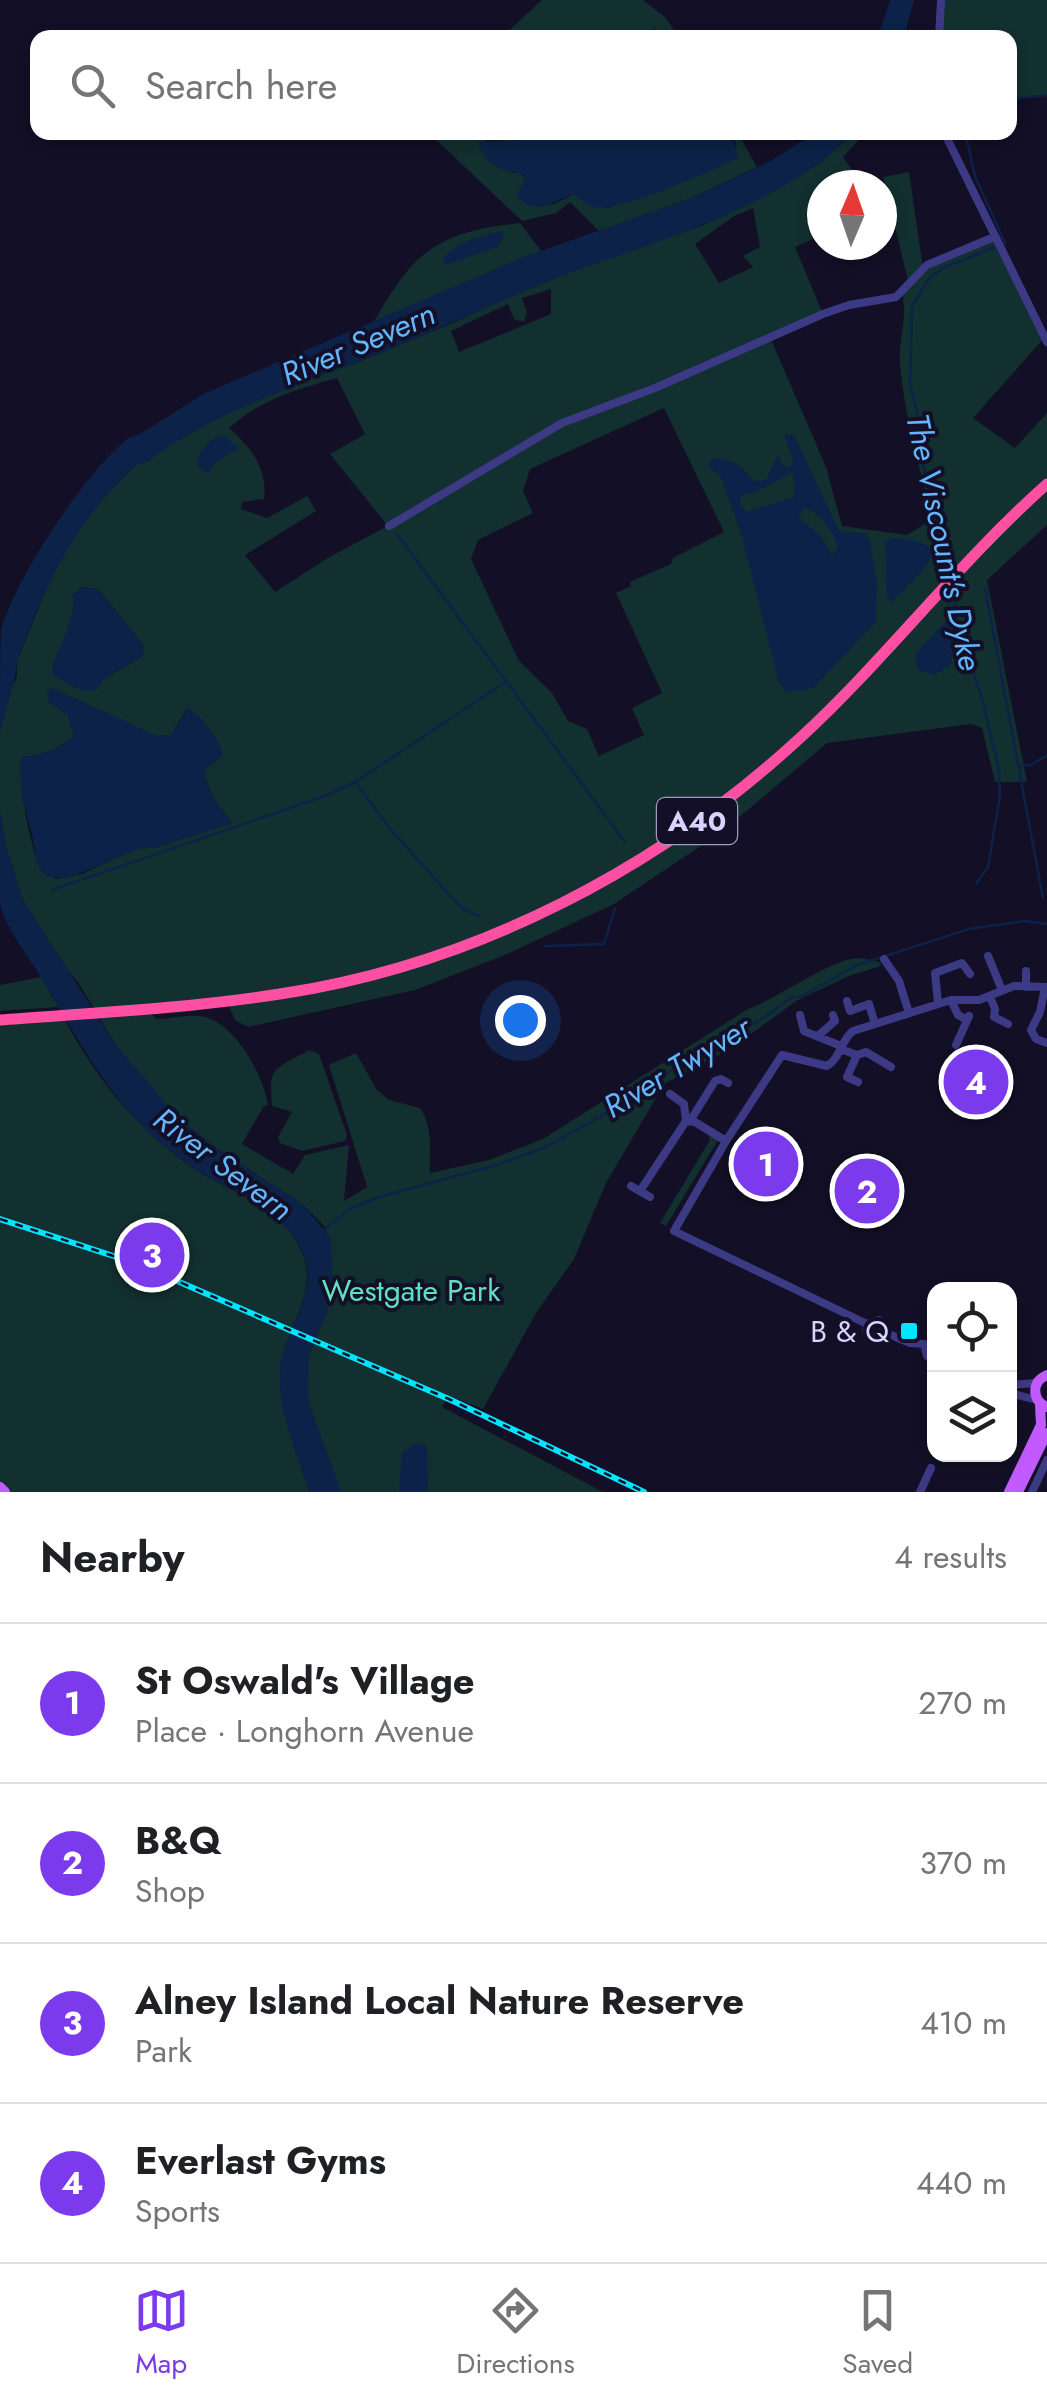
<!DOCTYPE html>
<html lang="en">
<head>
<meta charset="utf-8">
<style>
  :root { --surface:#fff; --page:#f6f6f6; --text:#202124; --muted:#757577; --line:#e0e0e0; --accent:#7c3aed }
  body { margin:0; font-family:Jost,sans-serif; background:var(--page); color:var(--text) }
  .controls { position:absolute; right:30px; bottom:30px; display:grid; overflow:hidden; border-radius:20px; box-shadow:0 5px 15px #0003 }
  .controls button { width:90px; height:90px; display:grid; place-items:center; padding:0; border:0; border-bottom:2px solid var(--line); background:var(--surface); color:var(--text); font:50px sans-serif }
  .compass { position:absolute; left:807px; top:170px; width:90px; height:90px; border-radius:50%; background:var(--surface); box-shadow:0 5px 15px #0003; rotate:2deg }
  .you { position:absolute; left:520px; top:1020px; width:35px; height:35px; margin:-25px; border:8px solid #fff; border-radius:50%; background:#1a73e8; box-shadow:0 0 0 15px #1a73e833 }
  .badge { display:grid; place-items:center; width:65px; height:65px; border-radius:50%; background:var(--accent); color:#fff; font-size:32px; font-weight:700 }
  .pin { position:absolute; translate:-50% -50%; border:5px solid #fff; box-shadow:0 2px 10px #0006 }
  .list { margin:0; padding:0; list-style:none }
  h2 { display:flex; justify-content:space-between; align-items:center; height:130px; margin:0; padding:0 40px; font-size:42px }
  h2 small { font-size:32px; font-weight:400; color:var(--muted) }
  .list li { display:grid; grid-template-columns:65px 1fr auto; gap:30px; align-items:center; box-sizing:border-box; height:160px; padding:0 40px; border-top:2px solid var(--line) }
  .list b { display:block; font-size:38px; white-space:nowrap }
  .list p { margin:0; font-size:32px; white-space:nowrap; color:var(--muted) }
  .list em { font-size:32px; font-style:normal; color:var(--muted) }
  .icon { flex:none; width:55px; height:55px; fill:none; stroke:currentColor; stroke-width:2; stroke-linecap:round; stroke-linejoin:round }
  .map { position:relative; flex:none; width:1047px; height:1492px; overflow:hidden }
  .search { position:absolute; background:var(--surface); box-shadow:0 5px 15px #0003; left:30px; right:30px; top:30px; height:110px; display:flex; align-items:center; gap:25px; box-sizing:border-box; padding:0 35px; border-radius:20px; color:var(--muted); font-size:38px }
  .sheet { height:770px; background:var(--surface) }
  nav { display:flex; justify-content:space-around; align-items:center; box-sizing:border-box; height:140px; border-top:2px solid var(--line); background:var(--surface); font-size:28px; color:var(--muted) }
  nav a { display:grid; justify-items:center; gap:5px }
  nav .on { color:var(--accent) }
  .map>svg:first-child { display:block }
  .green { fill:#12302f; fill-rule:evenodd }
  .water { fill:#0c2248; fill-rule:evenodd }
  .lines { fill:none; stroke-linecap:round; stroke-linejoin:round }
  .stream { stroke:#0c2248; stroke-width:2.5 }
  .minor { stroke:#3d3a85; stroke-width:8 }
  .major { stroke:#c25bff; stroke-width:10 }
  .highway { stroke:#ff4fa3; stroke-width:11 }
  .rail-casing { stroke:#00e5ff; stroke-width:6 }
  .rail { stroke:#130f26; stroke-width:2.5; stroke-dasharray:8; stroke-linecap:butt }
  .poi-dot { fill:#00e5ff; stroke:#130f26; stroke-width:4 }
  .labels { text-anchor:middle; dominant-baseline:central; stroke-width:8; stroke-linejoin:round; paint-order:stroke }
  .shield { fill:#130f26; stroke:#9e99be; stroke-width:2.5 }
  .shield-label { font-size:28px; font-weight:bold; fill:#d9d4ff }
  .park-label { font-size:30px; fill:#5fe0c0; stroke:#130f26 }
  .poi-label { font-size:30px; fill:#d9d4ff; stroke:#130f26; text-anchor:end }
  .water-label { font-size:32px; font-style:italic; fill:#62b6ff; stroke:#130f26 }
</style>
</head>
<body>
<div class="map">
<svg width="1047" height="1492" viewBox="0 0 1047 1492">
  <rect width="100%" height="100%" fill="#130f26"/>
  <path class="green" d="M542,0H643L665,17L679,37L654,29L639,37L501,38Z
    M941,0H1047V95L1010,99V38H939Z
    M429,133H520L512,141L485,140L512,173H521L525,178L523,184L552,205L574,194L606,208L642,196L737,145L730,133H738L757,167L689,199L599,231L570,202L556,213L522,221Z
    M853,133H865L843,157L852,170L853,185H822V235L795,247L823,314L770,337L826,467L842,526L907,535L933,519C919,468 905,418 900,365C898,341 908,318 902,294L909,285L883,177L909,172L923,268L994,237L1045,337L973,418L1015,448L1047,413V525L987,580L1027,782H995L982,728L971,724L827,743L723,831L614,904L505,955L415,990L248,1027L235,1020L227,1002C203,1013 176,1013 151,1014L157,1019C172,1019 190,1013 205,1017C237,1026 263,1075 268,1105L264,1106L242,1144L293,1174L305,1155L349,1145L344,1201L367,1187L329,1065L356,1053L377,1090L389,1100L420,1108C434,1129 429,1151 430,1173L489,1160L543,1139L748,1009C779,998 827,961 857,958C864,958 873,961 880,962L881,966L849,976L796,1001L751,1034L732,1041L719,1055L664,1084L606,1183L574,1259L536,1313L483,1409L449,1396L442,1407L603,1492H327L295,1392L326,1228L302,1204L213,1146L179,1119L149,1087L116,1045L78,982L60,961L22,898L6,847L0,812V732L8,696L17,677V661L56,565L74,534L103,497L137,464L150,460L159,451L219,417L293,384L361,361L455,322L533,285L701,226L771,192L820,163ZM753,208L760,247L743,256L753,267L719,283L695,244L734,216ZM551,289V314L459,352L451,331L508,304L514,319L524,322L527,312L522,298ZM337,378L365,434L330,454L388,526L331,556L275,592L245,555L316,511L307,496L267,518L241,509L242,502L264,499C268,469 250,446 229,428C259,400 298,389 337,378ZM664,408L724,532L673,558L671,564L630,582L631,586L616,593L662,693L632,708L644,735L599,756L587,729L568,721L552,693L519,661L471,559L478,540L533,513L523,491L530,469ZM82,587L98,589L144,646L142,657L105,678L52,667C63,644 76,621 73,595ZM63,694L157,736L171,735L187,708L216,761L207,767L204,775L214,799L232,823L153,848L142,846L82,874L55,879C49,874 41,869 38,862C29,839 17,780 22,757C40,757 62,748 74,735Z
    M520,223L541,251L374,322C414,250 438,232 520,223Z
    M41,977L58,1007L0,1011V985Z
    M65,1020C95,1077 135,1126 187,1164C225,1191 280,1205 301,1250C322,1293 281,1331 280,1374C279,1413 298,1455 309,1492H0V1025Z
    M309,1050L319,1054L347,1135L345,1141L302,1151L280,1143L278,1137L292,1112L272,1106C268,1064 275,1070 309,1050Z
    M708,1134L718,1140L666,1226L660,1223L710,1140Z"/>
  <path class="water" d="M890,0H914L904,37H878Z
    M520,133H730L739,157C716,170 616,213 594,207C587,206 580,199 574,194C551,201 537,218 517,196L525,178L522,173C500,172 485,164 478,142L512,141Z
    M815,133H853C800,192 689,232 614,257C528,286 447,327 362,360C289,389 215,412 151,459C145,464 138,463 132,469C72,525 46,585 17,661C16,684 5,708 0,732C0,705 0,654 1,630C16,577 86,470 130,437L140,434L203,394L526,256L689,199L767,163Z
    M501,231L504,238L497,247L445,265L442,259C459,241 478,237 501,231Z
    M784,434L794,435L838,529L844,532L865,533L870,542L877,584L876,622L813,688L787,692L779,682L742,537L721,477L708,466L712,457C735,461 739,463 753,481L766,480L778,454L782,464L790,468L793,459ZM793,472L795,497L746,512L739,501L743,495L756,492ZM804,508C819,511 834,532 838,547L832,555L820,535L798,518Z
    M224,435L239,448L218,460L208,473L198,468C196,451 208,439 224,435Z
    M893,538C964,542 919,573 892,602L887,599L885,541Z
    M83,587L98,589L144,646L142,657L105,678L96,690H80L53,675C50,654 77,627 73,595Z
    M944,623L951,624C949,642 956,648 950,666L934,675L917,669L915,654Z
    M53,688L157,736L171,735L188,708C202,717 219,739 223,755L207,767L204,775L214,799L232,823L153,848C126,843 54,903 38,865C35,856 34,844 32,834C25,809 17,783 22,756C40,757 62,748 74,735L69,716L49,703L46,692Z
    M0,812L6,847L22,898L116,1045L179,1119L213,1146L302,1204L331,1238L333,1288L327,1314L309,1355L308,1400L341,1492H309C298,1455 279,1414 280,1374C281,1331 322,1294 302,1251C281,1206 226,1191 189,1165C116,1115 84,1049 40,976C27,954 5,928 0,903C0,875 0,840 0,812Z
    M416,1443L427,1445L428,1492H399L402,1454Z"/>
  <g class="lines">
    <path class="stream" d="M1010,99L1047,95
      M397,534L625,842
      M951,574L941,511L928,483L918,448V417L910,384L912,306L929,279L943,268L1005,243L975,176L965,132
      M952,586L959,632L981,695L999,770L1000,795L988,867L976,884
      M985,588L1043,898
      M1018,765H1031L1047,755
      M357,781L504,683
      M52,890L325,796L355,782L393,832L453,899L463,909L479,916
      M545,946L604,944L615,908
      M324,1230L348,1210L379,1197L493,1166L546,1147L621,1105L657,1079L763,1018L792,997L803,996L857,965L969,929L1024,921L1047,924"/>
    <path class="minor" d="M939,38L941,0
      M944,132L1047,342
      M389,526L562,423L655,388L823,314L849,305L896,297L927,265L994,237
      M988,956L1002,990
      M884,959L899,981L909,1013
      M1026,987V971
      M1045,987L1040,1012L1031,1030L1036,1039L1047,1043
      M990,997L995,1009L994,1017L1008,1024
      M951,1000L958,1015L967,1020
      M847,1001L850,1011L869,1004L875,1024
      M938,1003L935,973L962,963L970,974
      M800,1015L804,1031L841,1046
      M819,1035L835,1021L833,1015
      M956,1045L969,1016
      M840,1049L857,1055L866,1052L891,1067
      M857,1055L847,1077L858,1082
      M670,1094L684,1104L686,1121
      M690,1121L715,1081L721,1079L728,1083
      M631,1186L650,1197
      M640,1191L686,1121L695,1122L726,1141
      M867,1324L866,1331L870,1336L878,1337L884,1332
      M884,1332L883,1324L879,1320L867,1324L674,1231L726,1141L782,1055L827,1066C840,1059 841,1040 853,1031L951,1000H979L1014,986L1047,987
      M884,1332L910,1343L924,1344
      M924,1344L927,1356L934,1359
      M1010,1385L1037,1383
      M1010,1393L1037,1400
      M920,1492L931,1468
      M1032,1492L1047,1460"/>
    <path class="major" d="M1046,1407C1032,1399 1031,1382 1047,1375
      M0,1487L5,1492
      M1009,1492L1041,1425L1040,1404
      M1018,1492L1047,1433"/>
    <path class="highway" d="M0,1020C95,1013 192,1008 286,993C477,963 658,869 800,738C887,658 958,563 1047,484"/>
    <g class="rail-casing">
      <path id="rail" d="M0,1219L138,1264L451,1400L644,1492"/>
    </g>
    <use href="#rail" class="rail"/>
  </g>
  <rect class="poi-dot" x="899" y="1321" width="20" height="20" rx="5"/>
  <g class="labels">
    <rect class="shield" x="657" y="798" width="80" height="46" rx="8"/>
    <g class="shield-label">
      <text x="697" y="821">A40</text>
    </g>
    <g class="park-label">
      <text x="411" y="1290">Westgate Park</text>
    </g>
    <g class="poi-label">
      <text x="889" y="1331">B &amp; Q</text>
    </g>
    <g class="water-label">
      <text transform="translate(358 344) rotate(-23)">River Severn</text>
      <text transform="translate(944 542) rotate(78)">The Viscount's Dyke</text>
      <text transform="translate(677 1067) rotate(-31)">River Twyver</text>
      <text transform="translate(223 1164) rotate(37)">River Severn</text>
    </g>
  </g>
</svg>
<div class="controls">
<button><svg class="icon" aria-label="locate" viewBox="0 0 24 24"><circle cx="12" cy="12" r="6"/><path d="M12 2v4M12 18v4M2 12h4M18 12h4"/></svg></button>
<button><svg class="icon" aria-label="layers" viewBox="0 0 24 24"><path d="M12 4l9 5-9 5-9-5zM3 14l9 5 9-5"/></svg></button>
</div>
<svg class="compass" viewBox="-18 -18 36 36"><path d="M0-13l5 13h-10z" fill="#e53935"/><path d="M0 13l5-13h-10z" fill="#757577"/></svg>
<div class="you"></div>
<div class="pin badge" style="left:766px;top:1164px">1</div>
<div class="pin badge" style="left:867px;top:1191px">2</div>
<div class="pin badge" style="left:152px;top:1255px">3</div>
<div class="pin badge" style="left:976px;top:1082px">4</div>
<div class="search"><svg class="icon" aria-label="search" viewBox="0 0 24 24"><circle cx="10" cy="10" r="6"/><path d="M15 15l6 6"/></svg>Search here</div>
</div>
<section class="sheet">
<h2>Nearby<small>4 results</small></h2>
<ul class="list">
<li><span class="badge">1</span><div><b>St Oswald's Village</b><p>Place · Longhorn Avenue</p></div><em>270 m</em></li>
<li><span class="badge">2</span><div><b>B&amp;Q</b><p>Shop</p></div><em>370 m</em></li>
<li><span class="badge">3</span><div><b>Alney Island Local Nature Reserve</b><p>Park</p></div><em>410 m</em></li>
<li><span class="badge">4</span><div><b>Everlast Gyms</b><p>Sports</p></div><em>440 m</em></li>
</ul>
</section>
<nav>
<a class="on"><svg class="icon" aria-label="map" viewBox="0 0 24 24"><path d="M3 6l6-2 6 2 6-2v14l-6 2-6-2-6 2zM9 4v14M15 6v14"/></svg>Map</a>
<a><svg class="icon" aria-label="directions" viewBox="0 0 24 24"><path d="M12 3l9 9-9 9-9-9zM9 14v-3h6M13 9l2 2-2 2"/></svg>Directions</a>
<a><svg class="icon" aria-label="saved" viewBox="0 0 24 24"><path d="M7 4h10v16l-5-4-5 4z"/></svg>Saved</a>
</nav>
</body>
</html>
